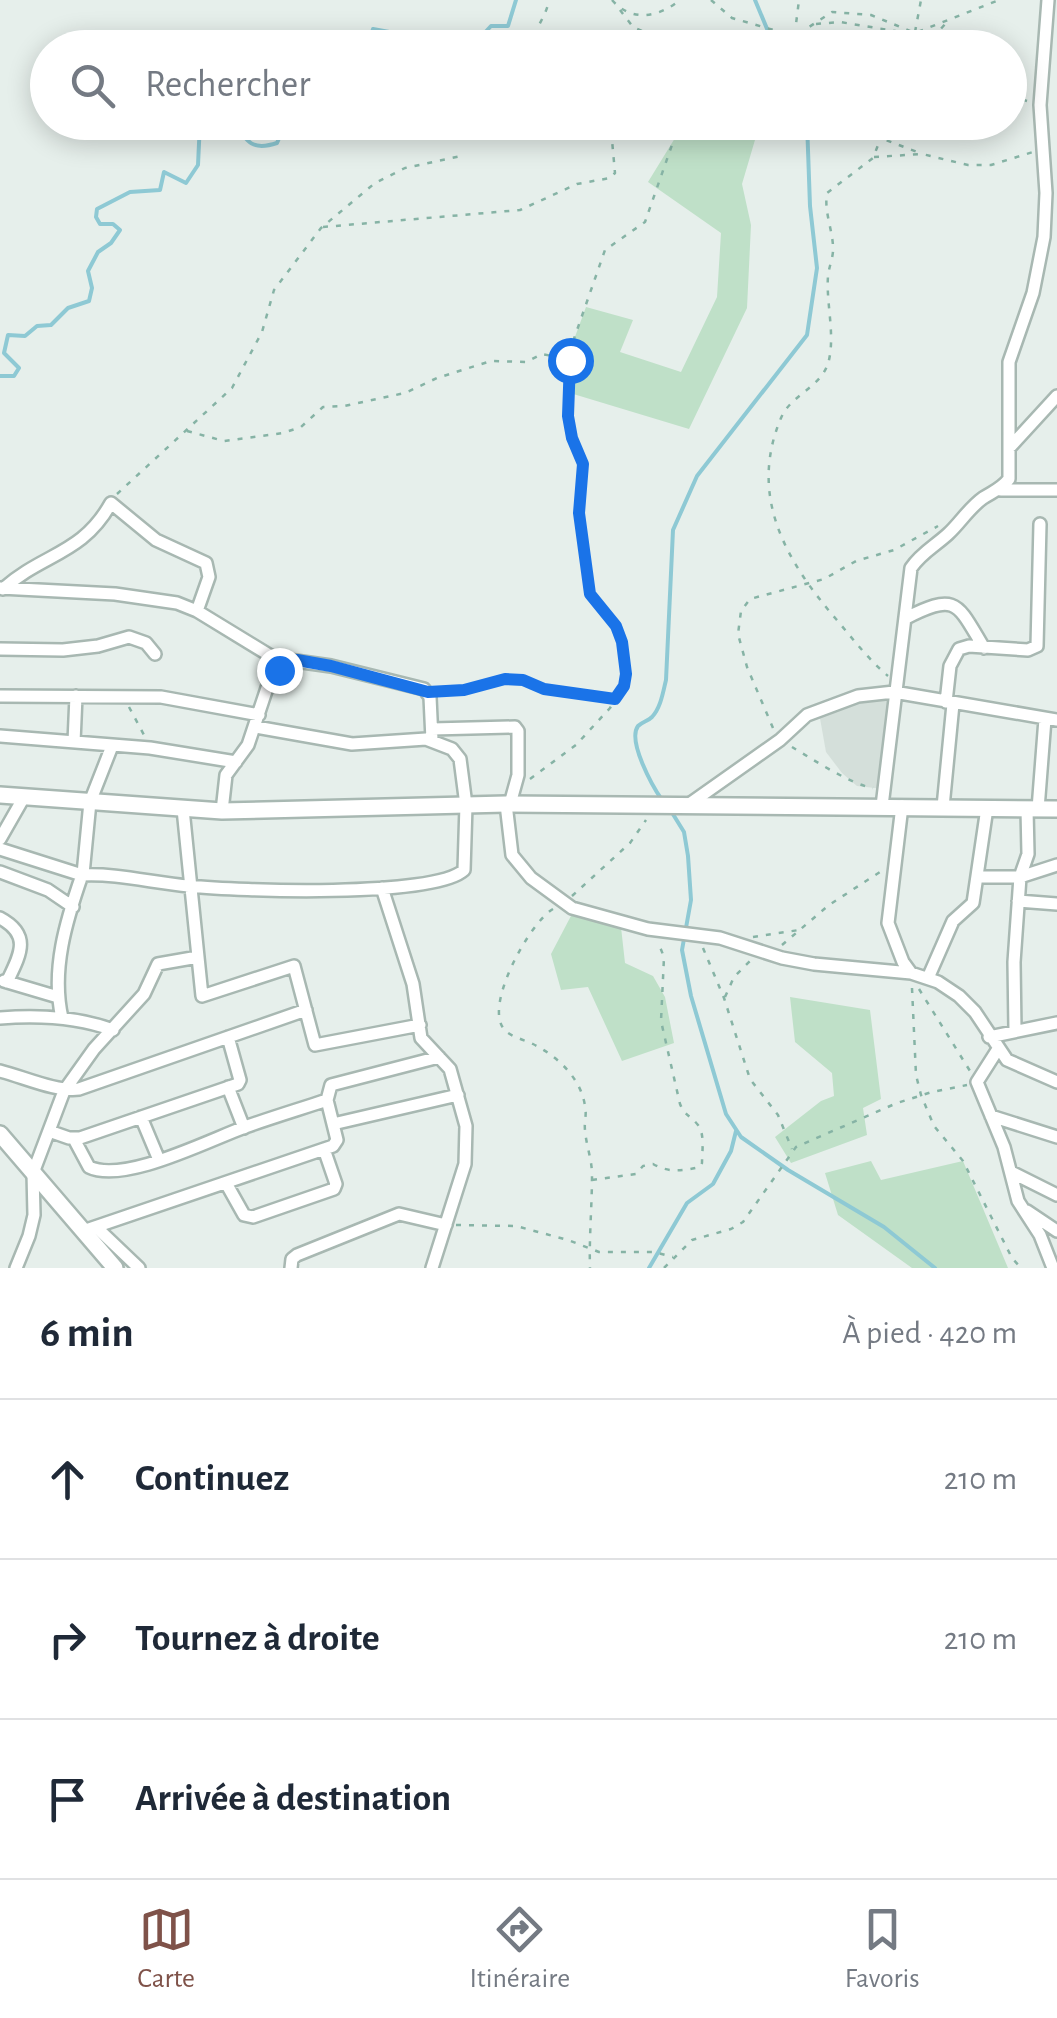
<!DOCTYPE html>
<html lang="fr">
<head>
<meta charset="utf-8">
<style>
  :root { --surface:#fff; --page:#f6f6f7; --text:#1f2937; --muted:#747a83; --line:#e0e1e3; --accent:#7f5249 }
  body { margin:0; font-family:"Alegreya Sans",sans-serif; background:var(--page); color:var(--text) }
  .stop { position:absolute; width:30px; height:30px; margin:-22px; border:8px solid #1a73e8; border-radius:50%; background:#fff }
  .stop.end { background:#1a73e8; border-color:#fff; box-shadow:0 2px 10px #0008 }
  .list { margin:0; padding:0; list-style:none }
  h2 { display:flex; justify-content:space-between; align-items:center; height:130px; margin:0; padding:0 40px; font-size:42px }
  h2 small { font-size:32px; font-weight:400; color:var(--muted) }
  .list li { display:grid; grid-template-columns:65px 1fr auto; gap:30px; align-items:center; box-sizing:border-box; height:160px; padding:0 40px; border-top:2px solid var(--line) }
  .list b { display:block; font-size:38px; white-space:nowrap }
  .list em { font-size:32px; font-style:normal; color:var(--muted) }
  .icon { flex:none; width:55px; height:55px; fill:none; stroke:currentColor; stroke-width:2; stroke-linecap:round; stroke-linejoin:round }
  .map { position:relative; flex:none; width:1057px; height:1268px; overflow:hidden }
  .search { position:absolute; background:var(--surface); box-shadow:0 5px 25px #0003; left:30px; right:30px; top:30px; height:110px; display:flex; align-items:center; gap:25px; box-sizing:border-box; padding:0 35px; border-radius:55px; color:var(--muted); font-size:38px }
  .sheet { height:610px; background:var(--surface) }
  nav { display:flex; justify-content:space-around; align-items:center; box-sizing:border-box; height:140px; border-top:2px solid var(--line); background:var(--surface); font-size:28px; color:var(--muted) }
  nav a { display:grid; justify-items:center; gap:5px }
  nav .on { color:var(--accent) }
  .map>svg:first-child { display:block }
  .built { fill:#d4dfda }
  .green { fill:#bfe0c8 }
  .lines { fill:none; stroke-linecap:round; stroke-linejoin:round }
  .stream { stroke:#8ec9d4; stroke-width:4 }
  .minor-casing { stroke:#a8b8b2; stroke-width:16 }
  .tertiary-casing { stroke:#a8b8b2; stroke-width:20 }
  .path { stroke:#86b3a5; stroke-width:2.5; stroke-dasharray:5 8; stroke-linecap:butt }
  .minor { stroke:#fff; stroke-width:11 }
  .tertiary { stroke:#fff; stroke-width:15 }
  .route { stroke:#1a73e8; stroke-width:12 }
</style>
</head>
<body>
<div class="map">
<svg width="1057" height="1268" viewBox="0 0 1057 1268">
  <rect width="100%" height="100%" fill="#e6efeb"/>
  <path class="built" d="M891,690L884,789L857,786L842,773L826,752L818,707Z"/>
  <path class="green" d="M680,123H760L742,184L751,225L747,308L689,429L570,393L569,353L586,307L633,320L620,352L681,372L717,297L721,233L648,182L675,138Z
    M572,914L621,927L625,963L653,976L665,997L674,1043L622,1061L588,987L561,990L551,954Z
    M790,997L870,1010L881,1099L863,1108L867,1135L791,1163L775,1137L821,1101L834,1096L832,1073L795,1042Z
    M871,1161L881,1180L963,1161L1008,1268H912L838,1215L825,1173Z"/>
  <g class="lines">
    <path class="stream" d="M755,0L775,48
      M367,48L373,29L449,43L479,39L491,26H508L516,0
      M234,122C247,143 253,151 277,143L286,122
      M0,376H14L19,368L4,353L8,335L25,336L37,326L51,325L68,308L89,301L92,288L88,271L98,252L111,243L120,230L113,224H100L96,217L97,209L130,192L160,190L164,172L186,183L198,165L200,122
      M662,800C653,787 627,741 638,726C642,722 648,721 652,717C661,707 663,692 666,680L673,530L697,476L807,335L817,268L810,206L807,122
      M671,811L684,832L688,856L691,900L682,950L691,996L726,1114L741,1137L788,1170L884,1227L935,1268
      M649,1268L687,1203L713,1184L731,1151L736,1131"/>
    <g class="minor-casing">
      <path id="minor" d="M1011,446L1057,396
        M1001,490H1057
        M0,588L115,594L177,603L197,611L274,658L331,666L424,689L430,697L432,740
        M3,589C43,553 82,555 111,503L156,540L206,563L209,577L197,611
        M906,618C957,592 957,603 984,648
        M0,649L63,650L98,646L129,637L146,643L155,654
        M0,696L161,697L259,715
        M946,702L950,666L959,649L969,646L1028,650L1037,646L1040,524
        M432,729L515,727L518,731V775L510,804
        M0,736L150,748L236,762
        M74,742L76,696
        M506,804L512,855L531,878L572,908L648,929L720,938L782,958L814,964L911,973
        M688,805L780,740L807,715L858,696L894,692L1057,720
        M882,806L911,568C921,553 935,546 948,534C960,523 969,508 983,498C994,491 1001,489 1009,479V362L1033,293L1044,237L1046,193L1040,105L1048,0
        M902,806L888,923L903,962L911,973L938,982L959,996L975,1012L1007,1060L1057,1082
        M943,807L953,704
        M1027,809L1028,854L1020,877L1057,865
        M1038,809L1045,719
        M222,811L226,775L248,745L270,679L289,661
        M0,839L24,797
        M0,849L82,875
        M0,872L48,890L73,907
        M83,874L90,802L112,746
        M978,877H1020L1014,962L1015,1030
        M382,888L413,984L421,1038L450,1069L466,1126L465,1164L432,1268
        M1018,901L1057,904
        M0,918C32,935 20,955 7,982
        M198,957L202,996L294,966L315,1045L420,1025
        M928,978L953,921L973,903L987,808
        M4,981L58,997
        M0,1018C38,1015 78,1017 113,1030
        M62,1018C51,970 66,921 82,875C116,873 154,883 189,886C237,891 434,898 464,870L466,805L460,759L452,749L426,739L352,744L256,727
        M989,1037L1057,1023
        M998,1049L977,1082L1004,1147L1018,1201L1040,1235L1053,1268
        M0,1071C24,1077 56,1092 79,1089L306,1010
        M228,1087L244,1128
        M991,1116L1057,1137
        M141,1117L159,1160
        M333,1124L458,1095
        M49,1131L69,1138H80L238,1084L240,1080L228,1037
        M74,1139L89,1167C124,1184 209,1140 245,1127C273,1117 300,1109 327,1100
        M1011,1172L1057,1195
        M226,1183L244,1215L253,1217L334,1189L336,1184L324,1149
        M1027,1211L1057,1231
        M96,1227L139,1268
        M83,1231L333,1146L337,1140L327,1100L331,1085L439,1057
        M16,1268L29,1236L34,1215L33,1173L64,1091L94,1049L144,994L158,964L198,957L183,809
        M291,1268L292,1259L297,1255L399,1214L446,1225"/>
    </g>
    <g class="tertiary-casing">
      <path id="tertiary" d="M0,795L222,811L506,804L1057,809
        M0,1134L115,1268"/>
    </g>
    <path class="path" d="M612,0C632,23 659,17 680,0
      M711,0L732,18L791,35
      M620,10L633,27L681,48
      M816,24L840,22L907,33
      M915,32L921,0
      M920,34L958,48
      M532,48C533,29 546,18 549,0
      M777,48L832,12L871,15L915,33L999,0
      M793,48L799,0
      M924,48L946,23
      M1010,96L1027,101
      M537,122C580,150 589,136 633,122
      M838,122L920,153
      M887,122L873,158L827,193C824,211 832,228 833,246C834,256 829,266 828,276C826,303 835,333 829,360C823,387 791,394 781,418C748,496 786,561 836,619C853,639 868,659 888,676
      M874,157L922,154L968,165H991L1033,152
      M323,227L520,210L577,184L610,178L615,173L611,129
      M187,431L224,441L283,433L301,427L323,407L344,406L405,393L437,378L491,361L526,362L542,354L568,359
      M117,494L232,388L262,332L274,290L321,228L375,183L405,168L461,156
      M439,692L514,679L533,682L543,689L615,699
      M129,707L144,735
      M773,728L747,667L738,634L741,611L750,599L824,579L856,561L894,550L938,526
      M792,747C812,759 852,785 873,788
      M530,779L576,745L610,708L624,686L626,674L622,642L616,626L590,593L587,558L581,539L579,488L583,463L572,438L568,416L571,386L569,353L605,250L645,222L680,122
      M572,896L630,843L646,820
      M553,909C530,922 482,1008 505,1030C511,1037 525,1040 533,1044C557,1056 581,1078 585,1106C587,1114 584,1122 585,1130C586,1145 592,1159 592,1175C592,1206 589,1237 590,1268
      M753,937L799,930
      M782,945L829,905L883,870
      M703,948L724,998L750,1079L778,1115L792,1149
      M912,988L916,1075L921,1095L934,1126L963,1161L1012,1258L1021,1268
      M919,989L970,1071
      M725,997L734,977L752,959
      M592,1180L636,1174L643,1166L653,1164C669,1173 682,1171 700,1167L702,1163C702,1152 705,1134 698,1125C691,1116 685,1116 680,1104L661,1021L664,957L658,942
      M456,1225L516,1226L568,1240L599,1252H654L673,1257
      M664,1268L692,1240L731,1229L743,1222L796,1147L897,1103L932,1092L967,1085"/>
    <use href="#minor" class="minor"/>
    <use href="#tertiary" class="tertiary"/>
  </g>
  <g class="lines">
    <path class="route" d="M279,670L289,661L297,660L331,666L428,692L464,690L505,679L523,680L544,689L615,699L624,686L626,674L622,642L616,626L590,594L579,513L583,464L572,438L568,416L570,360"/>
  </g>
</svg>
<div class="stop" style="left:570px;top:360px"></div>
<div class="stop end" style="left:279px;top:670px"></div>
<div class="search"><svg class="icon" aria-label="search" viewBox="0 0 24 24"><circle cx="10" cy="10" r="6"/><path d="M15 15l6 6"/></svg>Rechercher</div>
</div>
<section class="sheet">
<h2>6 min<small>À pied · 420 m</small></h2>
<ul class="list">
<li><svg class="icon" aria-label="ahead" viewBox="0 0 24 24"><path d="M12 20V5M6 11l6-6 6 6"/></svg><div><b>Continuez</b></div><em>210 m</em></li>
<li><svg class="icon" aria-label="right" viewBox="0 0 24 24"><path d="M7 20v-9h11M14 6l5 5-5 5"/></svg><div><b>Tournez à droite</b></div><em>210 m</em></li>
<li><svg class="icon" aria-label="arrive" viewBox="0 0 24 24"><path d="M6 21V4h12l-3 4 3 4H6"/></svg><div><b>Arrivée à destination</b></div></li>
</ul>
</section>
<nav>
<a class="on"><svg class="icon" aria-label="map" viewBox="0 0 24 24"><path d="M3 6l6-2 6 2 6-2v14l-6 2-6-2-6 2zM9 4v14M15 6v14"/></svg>Carte</a>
<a><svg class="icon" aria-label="directions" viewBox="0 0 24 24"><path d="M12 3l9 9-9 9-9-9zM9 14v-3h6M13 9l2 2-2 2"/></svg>Itinéraire</a>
<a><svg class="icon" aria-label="saved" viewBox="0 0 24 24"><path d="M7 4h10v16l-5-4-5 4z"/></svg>Favoris</a>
</nav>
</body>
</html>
